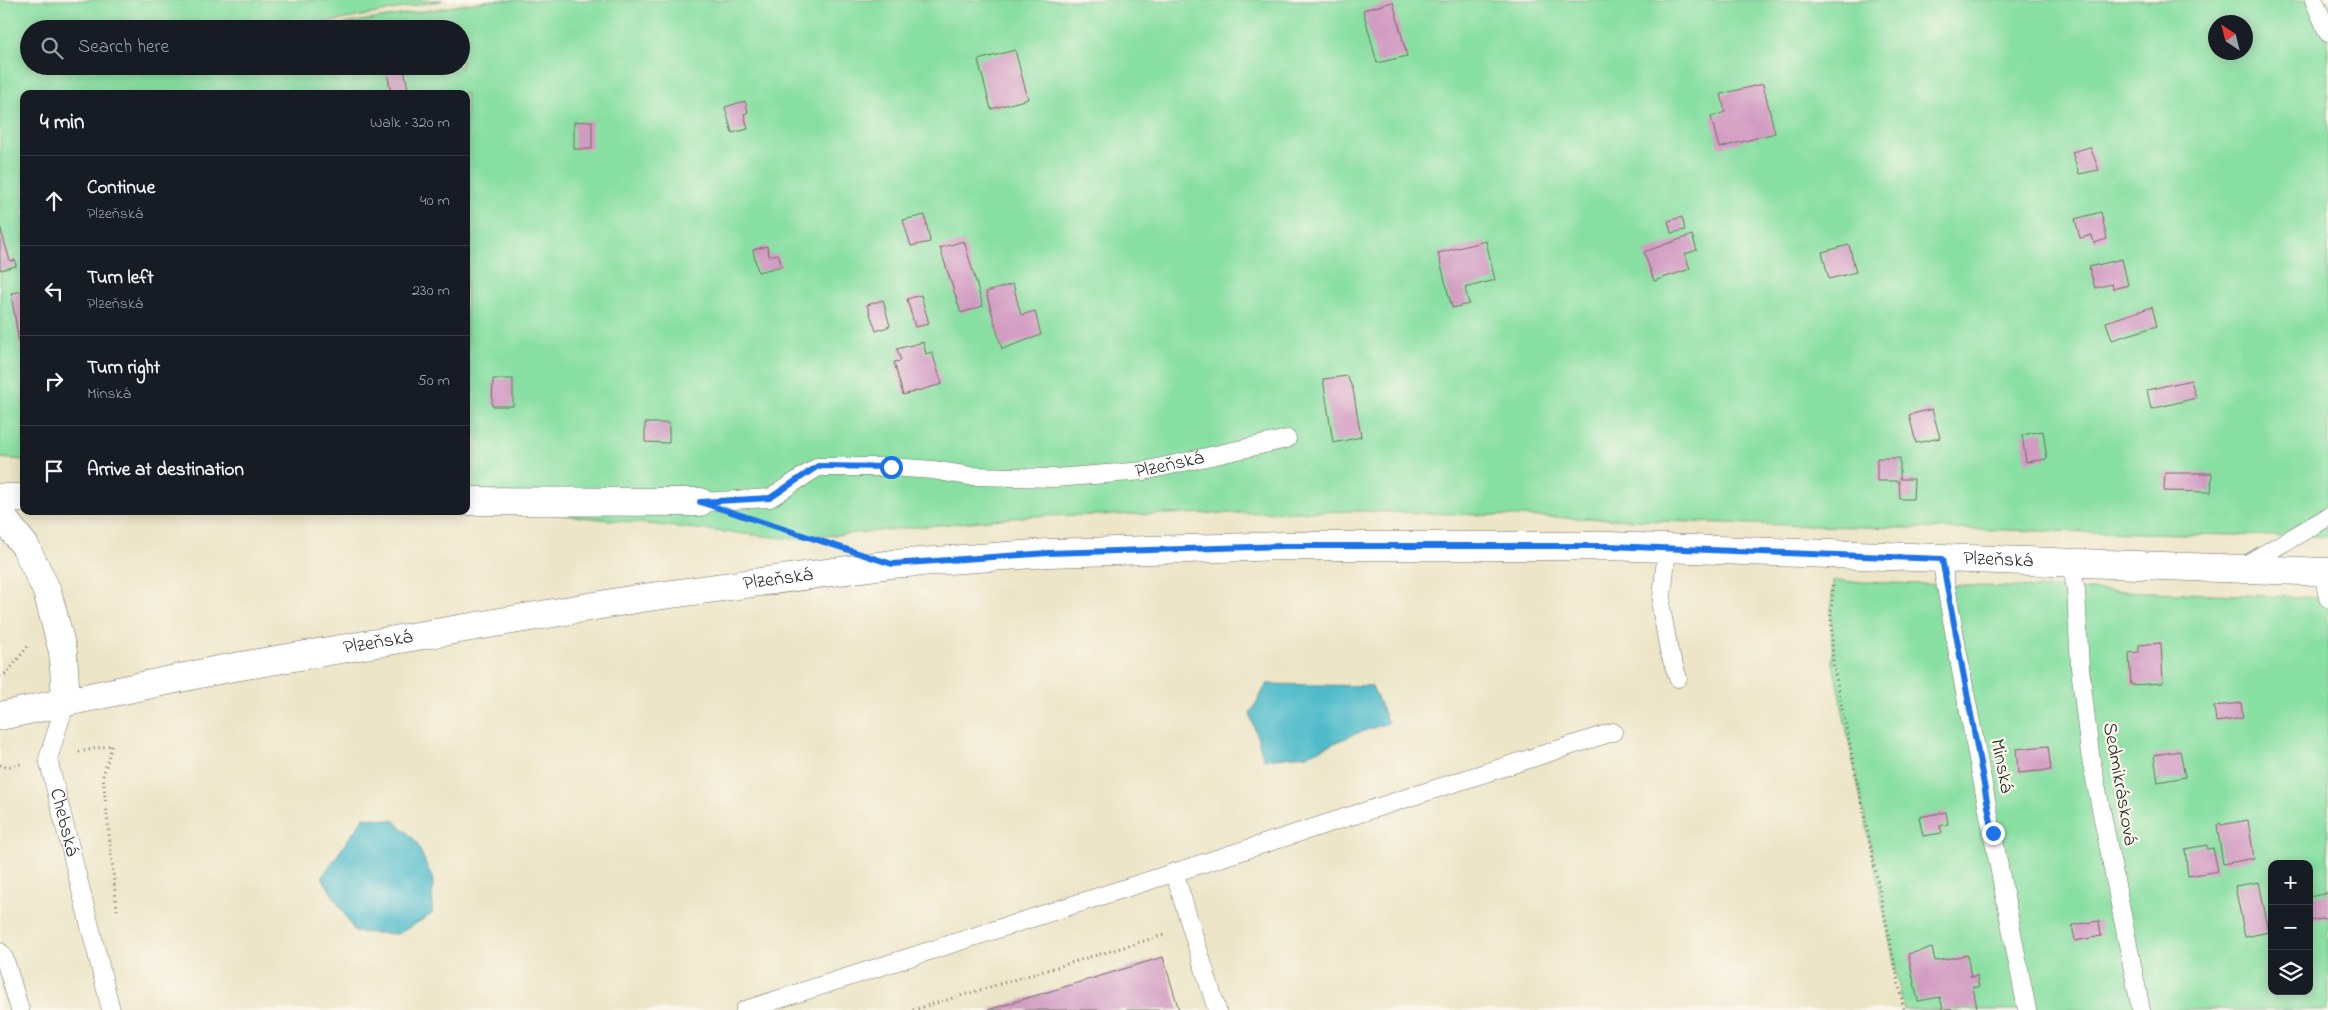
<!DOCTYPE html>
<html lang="en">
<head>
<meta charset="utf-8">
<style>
  :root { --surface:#171b24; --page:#242831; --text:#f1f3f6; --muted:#9ea1a6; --line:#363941 }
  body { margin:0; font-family:"Indie Flower",sans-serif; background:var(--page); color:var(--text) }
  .controls { position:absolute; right:15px; bottom:15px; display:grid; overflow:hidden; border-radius:10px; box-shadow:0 2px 12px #0003 }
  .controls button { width:45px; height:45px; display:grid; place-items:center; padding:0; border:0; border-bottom:1px solid var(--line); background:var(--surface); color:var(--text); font:25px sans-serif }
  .compass { position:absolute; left:2208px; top:15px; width:45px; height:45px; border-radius:50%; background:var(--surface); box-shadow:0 2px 12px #0003; rotate:325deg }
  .stop { position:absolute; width:15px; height:15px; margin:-11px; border:4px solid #1a73e8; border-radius:50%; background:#fff }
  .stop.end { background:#1a73e8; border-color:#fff; box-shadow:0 1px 5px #0008 }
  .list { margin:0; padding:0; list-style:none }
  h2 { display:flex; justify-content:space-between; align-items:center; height:65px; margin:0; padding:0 20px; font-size:21px }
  h2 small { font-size:16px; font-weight:400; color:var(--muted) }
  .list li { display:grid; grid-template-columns:32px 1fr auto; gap:15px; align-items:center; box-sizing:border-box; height:90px; padding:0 20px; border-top:1px solid var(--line) }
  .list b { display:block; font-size:19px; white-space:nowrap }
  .list p { margin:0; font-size:16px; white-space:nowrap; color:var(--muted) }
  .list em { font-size:16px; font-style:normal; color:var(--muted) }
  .icon { flex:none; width:28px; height:28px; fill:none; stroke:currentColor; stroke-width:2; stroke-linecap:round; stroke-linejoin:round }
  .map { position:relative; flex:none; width:2328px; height:1010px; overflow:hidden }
  .search { position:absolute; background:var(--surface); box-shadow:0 2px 12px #0003; left:20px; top:20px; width:450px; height:55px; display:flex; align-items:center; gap:12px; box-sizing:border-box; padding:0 18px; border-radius:28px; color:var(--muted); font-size:19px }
  .panel { position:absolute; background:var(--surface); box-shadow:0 2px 12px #0003; left:20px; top:90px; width:450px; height:425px; border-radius:10px }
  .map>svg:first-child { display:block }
  .green { fill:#88dfa2; stroke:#5a8566; fill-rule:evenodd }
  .water { fill:#4fbbca; stroke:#3d737a }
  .building { fill:#d29bc2 }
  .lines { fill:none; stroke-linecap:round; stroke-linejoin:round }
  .lane-casing { stroke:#6f6c62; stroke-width:19 }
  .street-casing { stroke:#6f6c62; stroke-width:29 }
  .secondary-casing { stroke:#6f6c62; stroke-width:29 }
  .path { stroke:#6f6c62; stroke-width:3; stroke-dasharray:1 4; stroke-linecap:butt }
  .lane { stroke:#fff; stroke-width:18 }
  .street { stroke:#fff; stroke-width:28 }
  .secondary { stroke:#fff; stroke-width:28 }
  .route { stroke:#1a73e8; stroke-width:6 }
  .labels { text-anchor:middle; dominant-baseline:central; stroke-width:4.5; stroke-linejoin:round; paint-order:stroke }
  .street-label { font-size:20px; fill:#2b2b2b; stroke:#fbf7ec }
</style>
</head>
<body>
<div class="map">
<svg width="2328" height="1010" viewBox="0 0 2328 1010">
  <rect width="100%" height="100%" fill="#fbf7ec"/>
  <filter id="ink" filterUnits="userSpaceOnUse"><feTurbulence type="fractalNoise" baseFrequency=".02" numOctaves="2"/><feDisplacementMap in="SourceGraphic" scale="10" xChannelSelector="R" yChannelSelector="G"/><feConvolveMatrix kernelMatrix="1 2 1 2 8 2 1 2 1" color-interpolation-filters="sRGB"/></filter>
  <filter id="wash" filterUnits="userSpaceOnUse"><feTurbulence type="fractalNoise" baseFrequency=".0096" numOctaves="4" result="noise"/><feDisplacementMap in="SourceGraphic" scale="20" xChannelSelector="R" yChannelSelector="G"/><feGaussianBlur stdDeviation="1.12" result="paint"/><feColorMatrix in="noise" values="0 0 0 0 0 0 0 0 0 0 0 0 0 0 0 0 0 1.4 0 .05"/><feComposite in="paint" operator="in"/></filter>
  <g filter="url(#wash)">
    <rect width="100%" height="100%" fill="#ece5c7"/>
    <path class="green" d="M0,0H443L295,29H29V66H461V29H313L492,0H2328V537L1815,526L1363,511L1032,516L793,539L466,505V94H24V460L0,458ZM2216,22H2246V52H2216Z
      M1833,581L2328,598V1010H1904L1833,663L1831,614ZM2272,864H2309V991H2272Z"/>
    <path class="water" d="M1267,684L1372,686L1388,723L1355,734L1307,755L1264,759L1250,714Z
      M364,817L395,821L416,841L433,880L432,914L398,934L355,932L322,877Z"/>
    <g id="blocks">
      <path class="building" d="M1393,2L1407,56L1377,63L1363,10Z
        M1015,50L1028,99L991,109L978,60Z
        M404,69L409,94H391L387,72Z
        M1763,84L1775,133L1719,148L1711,117L1725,112L1721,94Z
        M745,101L748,112L744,114L748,129L732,133L725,107Z
        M592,121V149H574V122Z
        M2090,147L2099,170L2079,174L2072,152Z
        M2101,212L2107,239L2094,243L2092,235L2080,238L2075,219Z
        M925,215L930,242L911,246L903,220Z
        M1682,217L1685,230L1671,233L1668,221Z
        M0,226L10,261L15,260L16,266L0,270Z
        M1692,235L1697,250L1685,254L1690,269L1654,281L1644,252Z
        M964,241L983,306L961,313L940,248Z
        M1486,241L1495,280L1465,288L1469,304L1452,308L1438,253Z
        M1849,245L1856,272L1829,279L1822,252Z
        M767,246L769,256L778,254L782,266L758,272L753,250Z
        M2122,259L2128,285L2113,289L2112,284L2095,288L2089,267Z
        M1013,284L1021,315L1035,311L1041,335L1002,349L986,292Z
        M24,291V354L21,355L11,293Z
        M921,295L929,324L915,327L907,299Z
        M883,300L890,326L876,331L867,305Z
        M2152,307L2157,326L2112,340L2106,322Z
        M923,342L926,354L932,352L942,384L903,395L894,362L901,361L897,349Z
        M1347,376L1353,389L1361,437L1333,443L1323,379Z
        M493,379H513V406H492Z
        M2191,380L2196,398L2151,409L2147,390Z
        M1932,409L1940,438L1916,443L1909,415Z
        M645,423H669V443L645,442Z
        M2043,431L2047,459L2026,462L2022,435Z
        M1877,458H1900V479H1914L1913,499H1900L1899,481H1877Z
        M2165,473H2212L2211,492L2164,491Z
        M2161,643L2163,683L2131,685L2129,653L2139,652V645Z
        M2241,703L2243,718L2216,722L2214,706Z
        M2048,746L2051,770L2018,773L2016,749Z
        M2180,751L2185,777L2158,782L2154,755Z
        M1946,812L1948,824L1940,826L1942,833L1923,836L1919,817Z
        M2248,820L2254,858L2223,864L2217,825L2220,823L2221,825Z
        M2207,845V849L2213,848L2218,871L2188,876L2185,849Z
        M2259,882L2269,932L2245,937L2235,886Z
        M2328,893V918L2309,921V897Z
        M2099,921L2101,936L2075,941L2072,925Z
        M1932,948L1935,961L1967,955L1971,977L1977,975L1979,987H1973L1977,1008L1943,1010L1940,997L1918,1001L1908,954Z
        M1163,957L1179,1010H988Z"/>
    </g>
  </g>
  <g filter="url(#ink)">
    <use href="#blocks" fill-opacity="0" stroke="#6f6c62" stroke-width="1"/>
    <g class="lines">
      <g class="lane-casing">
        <g id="lane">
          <path d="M2314,0L2328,33"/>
          <path id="s1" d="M700,502L770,498L818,467H891L933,470L970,476L1055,478L1144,471L1287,439"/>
          <path d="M1667,549L1661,607L1669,651L1678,678"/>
          <path d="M1941,559L1964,687L2027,1010"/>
          <path d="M2071,563L2076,590L2080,668L2090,754L2141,1010"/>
          <path d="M2240,568L2328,517"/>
          <path d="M2323,572L2328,598"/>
          <path id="s2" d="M66,701L48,759L111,1010"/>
          <path d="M1174,872L1217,1010"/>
          <path d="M0,952L5,960L20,1010"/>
          <path d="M745,1010L1613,732"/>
        </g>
      </g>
      <g class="street-casing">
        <path id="street" d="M0,498H24
          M466,501L700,502
          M0,514L25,546L47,591L63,652L66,701"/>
      </g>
      <g class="secondary-casing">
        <g id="secondary">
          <path id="s3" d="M0,716L223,669L642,598L892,564L1048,553L1284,546H1608L2328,572"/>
        </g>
      </g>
      <path class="path" d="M774,526L818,540
        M1833,585L1831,614L1833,663L1904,1010
        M0,676L7,673L28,646
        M79,752L112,745L103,776L117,910
        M0,765L6,767L21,764
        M913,1010L1164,935"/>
      <use href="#lane" class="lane"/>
      <use href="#street" class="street"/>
      <use href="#secondary" class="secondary"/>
    </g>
  </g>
  <g class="lines" filter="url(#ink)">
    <path class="route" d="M891,467L818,466L770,498L700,502L892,564L1048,553L1284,546H1608L1942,559L1993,833"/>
  </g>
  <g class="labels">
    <g class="street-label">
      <text stroke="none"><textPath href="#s1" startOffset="480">Plzeňská</textPath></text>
      <text stroke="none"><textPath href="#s3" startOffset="2012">Plzeňská</textPath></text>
      <text stroke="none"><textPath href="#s3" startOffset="790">Plzeňská</textPath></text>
      <text stroke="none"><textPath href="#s3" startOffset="385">Plzeňská</textPath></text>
      <text transform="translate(2001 766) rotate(79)">Minská</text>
      <text transform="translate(2119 784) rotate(80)">Sedmikrásková</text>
      <text stroke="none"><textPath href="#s2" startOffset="126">Chebská</textPath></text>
    </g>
  </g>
</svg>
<div class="controls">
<button>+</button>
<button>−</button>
<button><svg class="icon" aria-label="layers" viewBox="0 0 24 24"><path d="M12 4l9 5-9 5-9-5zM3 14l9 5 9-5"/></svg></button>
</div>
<svg class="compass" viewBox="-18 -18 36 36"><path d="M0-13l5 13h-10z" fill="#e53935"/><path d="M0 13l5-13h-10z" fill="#9ea1a6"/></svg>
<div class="stop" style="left:891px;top:467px"></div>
<div class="stop end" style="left:1993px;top:833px"></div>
<div class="search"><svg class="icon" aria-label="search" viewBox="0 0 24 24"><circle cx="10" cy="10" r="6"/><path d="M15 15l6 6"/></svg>Search here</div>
<section class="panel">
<h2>4 min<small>Walk · 320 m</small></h2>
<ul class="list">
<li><svg class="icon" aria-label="ahead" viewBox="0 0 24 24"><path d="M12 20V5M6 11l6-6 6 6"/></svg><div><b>Continue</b><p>Plzeňská</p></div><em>40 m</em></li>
<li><svg class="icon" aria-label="left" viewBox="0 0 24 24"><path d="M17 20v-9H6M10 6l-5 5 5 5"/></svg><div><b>Turn left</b><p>Plzeňská</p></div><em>230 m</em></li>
<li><svg class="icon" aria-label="right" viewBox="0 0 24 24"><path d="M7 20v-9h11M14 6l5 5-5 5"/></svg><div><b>Turn right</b><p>Minská</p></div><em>50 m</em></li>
<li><svg class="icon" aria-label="arrive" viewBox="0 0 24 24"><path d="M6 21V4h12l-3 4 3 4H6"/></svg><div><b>Arrive at destination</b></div></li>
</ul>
</section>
</div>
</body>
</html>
